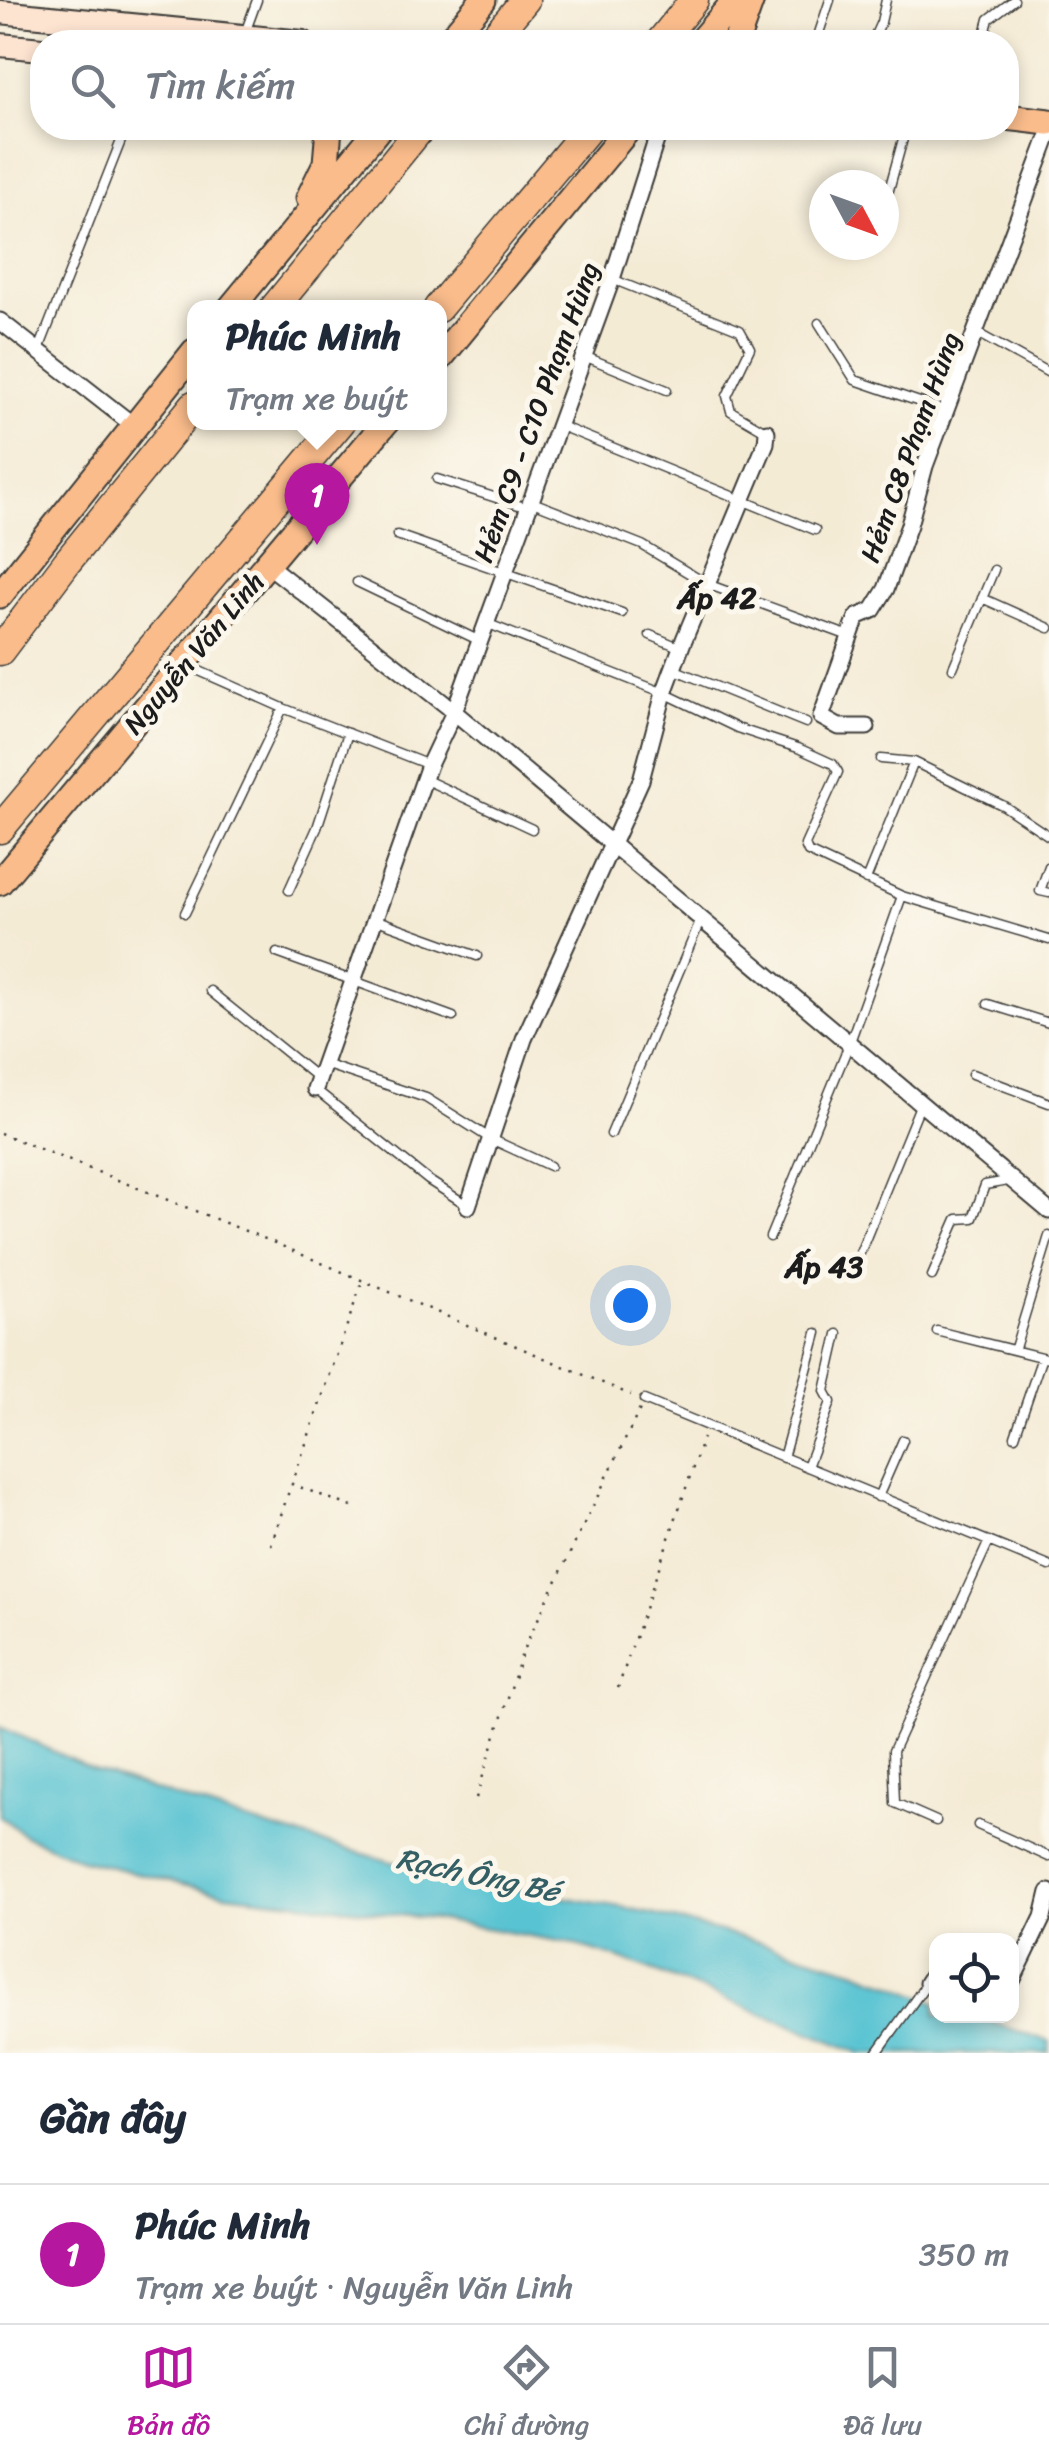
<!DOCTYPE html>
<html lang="vi">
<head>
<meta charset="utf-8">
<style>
  :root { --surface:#fff; --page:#f6f6f7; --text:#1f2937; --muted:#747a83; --line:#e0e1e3; --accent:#b5179e }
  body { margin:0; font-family:Sriracha,sans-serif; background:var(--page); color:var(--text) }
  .controls { position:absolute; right:30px; bottom:30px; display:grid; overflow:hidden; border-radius:20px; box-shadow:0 5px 15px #0003 }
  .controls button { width:90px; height:90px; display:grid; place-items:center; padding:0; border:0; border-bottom:2px solid var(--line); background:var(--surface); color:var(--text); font:50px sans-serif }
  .compass { position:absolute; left:809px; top:170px; width:90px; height:90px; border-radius:50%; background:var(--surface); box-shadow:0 5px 15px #0003; rotate:131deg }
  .you { position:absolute; left:630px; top:1305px; width:35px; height:35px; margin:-25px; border:8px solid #fff; border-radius:50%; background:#1a73e8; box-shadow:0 0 0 15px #1a73e833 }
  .badge { display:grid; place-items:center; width:65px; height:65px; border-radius:50%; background:var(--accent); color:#fff; font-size:32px; font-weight:700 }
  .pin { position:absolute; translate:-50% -82px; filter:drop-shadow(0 2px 5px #0008) }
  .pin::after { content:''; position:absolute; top:52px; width:35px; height:30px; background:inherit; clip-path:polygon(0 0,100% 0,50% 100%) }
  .popup { position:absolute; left:187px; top:300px; width:260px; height:130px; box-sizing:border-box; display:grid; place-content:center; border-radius:20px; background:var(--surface); filter:drop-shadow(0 2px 8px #0005); font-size:32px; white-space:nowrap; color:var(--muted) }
  .popup b { font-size:38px; color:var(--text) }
  .popup::after { content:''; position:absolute; left:50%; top:100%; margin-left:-20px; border:20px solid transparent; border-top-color:var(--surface) }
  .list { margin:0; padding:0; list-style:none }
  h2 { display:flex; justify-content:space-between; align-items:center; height:130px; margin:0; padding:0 40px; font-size:42px }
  h2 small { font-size:32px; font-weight:400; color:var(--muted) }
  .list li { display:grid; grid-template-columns:65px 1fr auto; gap:30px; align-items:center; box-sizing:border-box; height:140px; padding:0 40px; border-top:2px solid var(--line) }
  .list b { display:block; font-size:38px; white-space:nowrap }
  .list p { margin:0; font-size:32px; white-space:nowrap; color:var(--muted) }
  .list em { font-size:32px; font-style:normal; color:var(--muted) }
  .icon { flex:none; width:55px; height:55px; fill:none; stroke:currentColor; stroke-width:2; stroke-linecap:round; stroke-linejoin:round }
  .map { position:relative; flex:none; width:1049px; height:2053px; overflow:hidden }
  .search { position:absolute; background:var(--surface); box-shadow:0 5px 15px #0003; left:30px; right:30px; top:30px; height:110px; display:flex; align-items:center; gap:25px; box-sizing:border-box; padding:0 35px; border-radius:40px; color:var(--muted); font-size:38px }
  .sheet { height:270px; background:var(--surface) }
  nav { display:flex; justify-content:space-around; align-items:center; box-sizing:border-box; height:140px; border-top:2px solid var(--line); background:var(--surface); font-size:28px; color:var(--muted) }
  nav a { display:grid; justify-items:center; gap:5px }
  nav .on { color:var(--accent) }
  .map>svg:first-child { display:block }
  .water { fill:#58c3d2; stroke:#3a7077; stroke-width:2.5 }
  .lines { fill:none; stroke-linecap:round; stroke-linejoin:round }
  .lane-casing { stroke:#3c3b38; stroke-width:11 }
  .street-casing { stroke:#3c3b38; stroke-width:19 }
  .secondary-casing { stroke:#3c3b38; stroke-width:26 }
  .primary-casing { stroke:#3c3b38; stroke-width:29 }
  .highway-casing { stroke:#3c3b38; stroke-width:31 }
  .path { stroke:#3c3b38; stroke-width:2.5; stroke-dasharray:2.5 8; stroke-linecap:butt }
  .lane { stroke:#fff; stroke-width:8 }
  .street { stroke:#fff; stroke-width:15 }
  .secondary { stroke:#fde4d1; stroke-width:22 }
  .primary { stroke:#fabc8b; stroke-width:25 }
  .highway { stroke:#fabc8b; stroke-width:28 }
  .labels { text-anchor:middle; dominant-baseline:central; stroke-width:10; stroke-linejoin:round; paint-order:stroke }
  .street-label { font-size:28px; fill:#1c1c1c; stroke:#fbf7ec }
  .neighbourhood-label { font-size:30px; font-weight:bold; fill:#1c1c1c; stroke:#fbf7ec }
  .water-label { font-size:30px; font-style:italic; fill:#345f65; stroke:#fbf7ec }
</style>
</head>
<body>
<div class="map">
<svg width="1049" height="2053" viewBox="0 0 1049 2053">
  <rect width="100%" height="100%" fill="#fbf7ec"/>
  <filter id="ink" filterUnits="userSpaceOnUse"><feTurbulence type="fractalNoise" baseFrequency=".01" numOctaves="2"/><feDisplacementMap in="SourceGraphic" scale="20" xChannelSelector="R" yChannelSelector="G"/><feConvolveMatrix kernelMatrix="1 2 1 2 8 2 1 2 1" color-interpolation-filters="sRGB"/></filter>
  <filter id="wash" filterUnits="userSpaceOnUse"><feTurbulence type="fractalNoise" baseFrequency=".0048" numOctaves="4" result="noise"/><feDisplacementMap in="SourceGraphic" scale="40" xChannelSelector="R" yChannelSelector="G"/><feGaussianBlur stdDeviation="2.25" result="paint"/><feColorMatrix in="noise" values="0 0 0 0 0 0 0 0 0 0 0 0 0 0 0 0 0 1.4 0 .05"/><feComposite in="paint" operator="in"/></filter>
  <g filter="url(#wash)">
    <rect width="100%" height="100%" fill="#f4ebd5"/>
    <path class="water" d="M0,1727L96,1771L247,1821L445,1877L632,1909L759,1942L855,1970L936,2002V2016H972L1049,2041V2053H861L644,1967L570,1943L433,1919L226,1894L82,1860L24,1835L0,1816Z"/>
  </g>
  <g filter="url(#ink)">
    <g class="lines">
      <g class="lane-casing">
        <path id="lane" d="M245,33L257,0
          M816,42L830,0
          M872,42L881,22L886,0
          M983,42L989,19L1014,0
          M884,208L906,128
          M612,279L740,330L750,348L727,396L731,411L767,432
          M819,323L855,380L946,411
          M977,333L1049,373
          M38,352L126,128
          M584,356L667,390
          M558,425L815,530
          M437,479L528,508
          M530,501L642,545L707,584L849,636
          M397,535L622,613
          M357,582L480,641
          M982,598L1049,628
          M486,623L664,693L737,728L798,748L833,764L838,772L805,845L808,852L902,896L1049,940
          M650,635L681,648
          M188,666L283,708L429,765
          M953,668L994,570
          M673,669L806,723
          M914,762L1004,806L1049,836
          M424,779L532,829
          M1049,866L1040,891L1049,893
          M866,880L914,762L881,759
          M289,890L317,828L348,733
          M185,913L283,708
          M377,920L477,956
          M277,953L453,1017
          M210,991L319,1079
          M988,1004L1049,1023
          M324,1064L426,1098L491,1139L550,1166
          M972,1074L1049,1103
          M315,1089L428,1180L467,1205
          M611,1134L701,919
          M770,1237L850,1042L902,896
          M851,1275L921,1103
          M932,1276L957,1219L973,1218L985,1185L1008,1181
          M937,1331L1049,1359
          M1015,1348L1049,1236
          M644,1400L1049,1566
          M1015,1436L1042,1357
          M783,1458L817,1333
          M807,1467L831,1402L825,1391L838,1334
          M878,1497L903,1440
          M936,1821L895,1803L893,1751L989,1541
          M978,1825L1049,1857
          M877,2053L927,1983"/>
      </g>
      <g class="street-casing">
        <path id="street" d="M0,321L133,425
          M268,565L446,705L1049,1211
          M867,727H839L821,717L857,617L873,610L886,589L909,525L925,466L1049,135
          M315,1089L429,765L454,712L612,279L660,128
          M468,1206L524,1039L641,780L664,693L683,642L766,443L767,432
          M1012,1981L1043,1917L1049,1892
          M927,1983L933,1974L936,1975"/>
      </g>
      <g class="secondary-casing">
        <path id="secondary" d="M0,12L303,42
          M0,45L42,49"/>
      </g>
      <g class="primary-casing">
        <path id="primary" d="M448,42L483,0
          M700,42L736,0
          M736,42L751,0
          M1006,117L1049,122
          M309,198L326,163L329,128
          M231,308L379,128
          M440,358L629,128
          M0,595L194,352
          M0,882L386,422"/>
      </g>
      <g class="highway-casing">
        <path id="highway" d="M490,42L525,0
          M660,42L694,0
          M274,308L421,128
          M438,308L589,128
          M0,651L67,562L194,405
          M0,829L341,422"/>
      </g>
      <path class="path" d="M0,1133L263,1238L631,1395
        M352,1507L292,1484L362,1282
        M271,1545L291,1485
        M618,1688L703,1438
        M476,1798L523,1650L640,1409"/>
      <use href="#lane" class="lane"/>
      <use href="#street" class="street"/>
      <use href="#secondary" class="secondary"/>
      <use href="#primary" class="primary"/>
      <use href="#highway" class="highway"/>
    </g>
  </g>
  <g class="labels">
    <g class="street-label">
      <text transform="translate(536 412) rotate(-70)">Hẻm C9 - C10 Phạm Hùng</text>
      <text transform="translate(910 447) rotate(-70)">Hẻm C8 Phạm Hùng</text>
      <text transform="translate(194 653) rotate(-50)">Nguyễn Văn Linh</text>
    </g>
    <g class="neighbourhood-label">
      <text x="717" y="598">Ấp 42</text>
      <text x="824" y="1267">Ấp 43</text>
    </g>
    <g class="water-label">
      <text transform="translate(478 1875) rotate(12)">Rạch Ông Bé</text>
    </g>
  </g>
</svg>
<div class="controls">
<button><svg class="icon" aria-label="locate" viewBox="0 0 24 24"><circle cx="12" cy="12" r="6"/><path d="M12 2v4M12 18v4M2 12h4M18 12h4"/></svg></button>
</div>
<svg class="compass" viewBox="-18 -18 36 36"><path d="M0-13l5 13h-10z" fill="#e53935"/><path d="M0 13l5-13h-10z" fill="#747a83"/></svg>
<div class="you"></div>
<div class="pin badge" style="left:317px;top:545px">1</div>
<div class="popup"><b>Phúc Minh</b>Trạm xe buýt</div>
<div class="search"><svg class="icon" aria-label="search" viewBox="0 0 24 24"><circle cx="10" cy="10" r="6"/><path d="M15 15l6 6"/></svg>Tìm kiếm</div>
</div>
<section class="sheet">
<h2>Gần đây<small></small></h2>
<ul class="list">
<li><span class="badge">1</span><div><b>Phúc Minh</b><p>Trạm xe buýt · Nguyễn Văn Linh</p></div><em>350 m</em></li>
</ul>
</section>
<nav>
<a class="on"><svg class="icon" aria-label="map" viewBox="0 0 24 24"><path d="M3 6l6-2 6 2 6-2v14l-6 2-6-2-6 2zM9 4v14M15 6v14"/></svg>Bản đồ</a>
<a><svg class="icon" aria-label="directions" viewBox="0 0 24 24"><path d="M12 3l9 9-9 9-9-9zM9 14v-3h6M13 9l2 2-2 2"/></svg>Chỉ đường</a>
<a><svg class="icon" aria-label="saved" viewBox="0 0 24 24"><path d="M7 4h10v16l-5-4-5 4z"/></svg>Đã lưu</a>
</nav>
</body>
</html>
